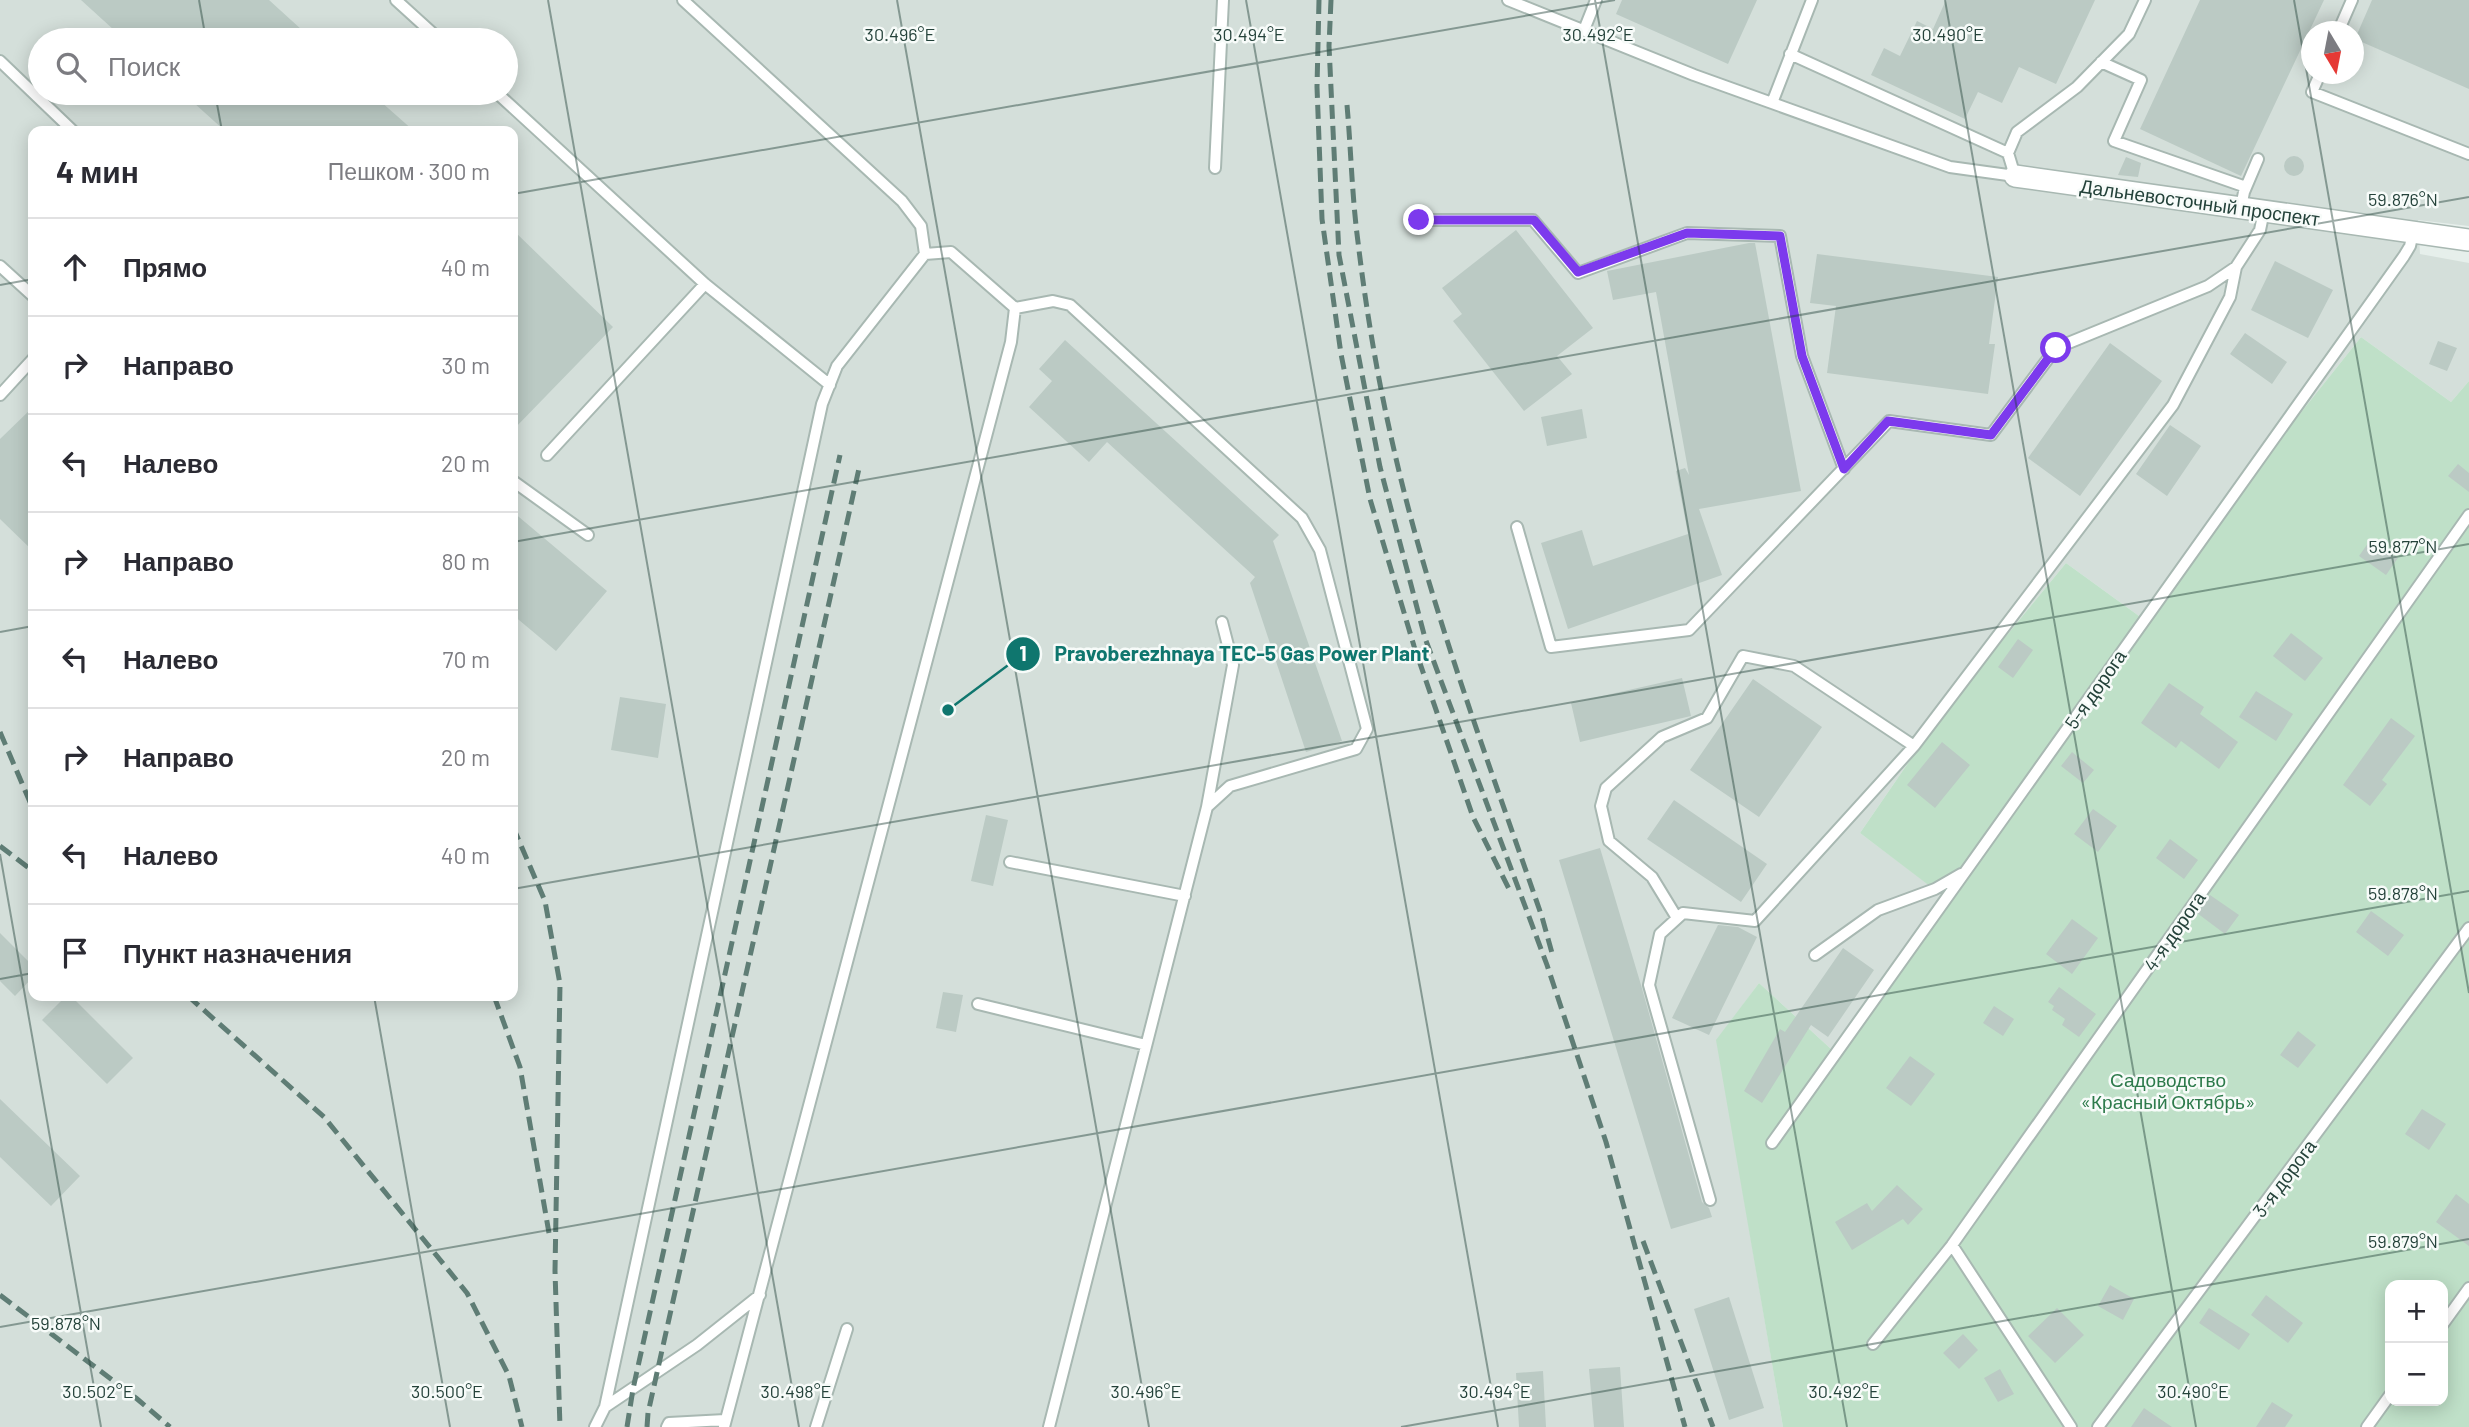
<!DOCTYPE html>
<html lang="ru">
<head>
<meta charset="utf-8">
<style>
  :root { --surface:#fff; --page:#f2f2f3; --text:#2b2b33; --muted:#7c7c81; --line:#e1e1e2 }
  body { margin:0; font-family:Barlow,sans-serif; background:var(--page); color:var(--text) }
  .controls { position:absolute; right:21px; bottom:21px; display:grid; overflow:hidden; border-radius:14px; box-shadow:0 4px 18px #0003 }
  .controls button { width:63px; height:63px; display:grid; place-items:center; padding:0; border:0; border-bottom:2px solid var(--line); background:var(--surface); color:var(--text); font:35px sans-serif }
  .compass { position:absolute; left:2301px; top:21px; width:63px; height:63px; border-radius:50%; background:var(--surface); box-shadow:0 4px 18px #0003; rotate:170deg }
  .stop { position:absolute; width:21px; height:21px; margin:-16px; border:5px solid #7c3aed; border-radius:50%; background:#fff }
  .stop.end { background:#7c3aed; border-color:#fff; box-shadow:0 2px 7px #0008 }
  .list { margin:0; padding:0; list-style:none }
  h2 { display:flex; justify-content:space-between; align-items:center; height:91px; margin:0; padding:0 28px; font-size:30px }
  h2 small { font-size:23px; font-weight:400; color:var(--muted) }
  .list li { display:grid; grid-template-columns:46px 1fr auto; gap:21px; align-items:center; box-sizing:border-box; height:98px; padding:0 28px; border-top:2px solid var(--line) }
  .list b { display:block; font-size:26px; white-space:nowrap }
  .list em { font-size:23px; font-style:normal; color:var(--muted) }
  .icon { flex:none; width:38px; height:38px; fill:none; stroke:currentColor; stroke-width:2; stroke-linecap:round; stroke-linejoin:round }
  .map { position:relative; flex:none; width:2469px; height:1427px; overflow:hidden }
  .search { position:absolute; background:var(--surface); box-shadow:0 4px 18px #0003; left:28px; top:28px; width:490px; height:77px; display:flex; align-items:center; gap:18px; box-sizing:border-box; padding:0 24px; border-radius:38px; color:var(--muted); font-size:26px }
  .panel { position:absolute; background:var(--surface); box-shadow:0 4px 18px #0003; left:28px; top:126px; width:490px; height:875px; border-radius:14px }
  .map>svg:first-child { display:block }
  .built { fill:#d4dfda; fill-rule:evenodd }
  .green { fill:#bfe0c8; fill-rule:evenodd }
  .building { fill:#bbcac4 }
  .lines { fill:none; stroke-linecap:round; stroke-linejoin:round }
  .lane-casing { stroke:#a8b8b2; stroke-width:14 }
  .street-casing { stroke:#a8b8b2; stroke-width:24 }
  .lane { stroke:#fff; stroke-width:10 }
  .street { stroke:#fff; stroke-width:21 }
  .rail { stroke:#5f7d75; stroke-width:5; stroke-dasharray:14 7; stroke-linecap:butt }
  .route { stroke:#7c3aed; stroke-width:9 }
  .ticks { fill:none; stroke:#24423a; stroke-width:2; stroke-opacity:0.45 }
  .labels { text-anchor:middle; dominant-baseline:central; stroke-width:5; stroke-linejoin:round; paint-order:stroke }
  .street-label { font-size:19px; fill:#24423a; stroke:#f7fbf9 }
  .park-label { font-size:19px; fill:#2d7a4b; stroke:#f7fbf9 }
  .ticks-label { font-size:18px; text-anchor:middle; fill:#24423a; stroke:#f7fbf9; stroke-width:5; stroke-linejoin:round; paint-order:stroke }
  .leader { fill:none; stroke:#0f766e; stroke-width:2.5 }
  .callout-dot { fill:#0f766e; stroke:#f7fbf9; stroke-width:2.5 }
  .mark-label { font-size:21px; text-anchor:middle; font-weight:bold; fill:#fff }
  .callout-label { font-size:21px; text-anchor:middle; font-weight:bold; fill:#0f766e; stroke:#f7fbf9; stroke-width:5; stroke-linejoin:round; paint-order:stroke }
</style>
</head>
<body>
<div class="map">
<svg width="2469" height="1427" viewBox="0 0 2469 1427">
  <rect width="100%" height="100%" fill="#e6efeb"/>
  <path class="built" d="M0,0H2469V226L2418,220L2420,254L2469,263V381L2451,402L2361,337L2139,616L2066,563L1939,718L1860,833L1943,895L1831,1049L1759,983L1717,1040L1783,1427H0ZM2312,32H2354V74H2312ZM40,40H506V93H40ZM33,131H513V996H33Z"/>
  <path class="green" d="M2361,337L2451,402L2469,381V1427H1783L1716,1040L1759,983L1831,1049L1943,896L1860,833L1939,718L2066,563L2139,616ZM2390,1285H2443V1401H2390Z"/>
  <path class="building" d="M81,0H269L313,40H125Z
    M1622,0H1757L1728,64L1616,14Z
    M1946,0H2095L2056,84L2019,67L2002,103L1978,92L1965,119L1871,75L1884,48L1900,56L1917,21L1933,29Z
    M2200,0H2324L2241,176L2140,129Z
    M2372,0H2469V89L2355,39Z
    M183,93H371L414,131H225Z
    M2284 166a10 10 0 1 1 20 0a10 10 0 1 1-20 0Z
    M2126,157L2141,163L2138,177L2118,175Z
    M513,230L613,327L513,430Z
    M1516,230L1593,328L1557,356L1572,374L1524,411L1453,321L1462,314L1442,288Z
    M1749,243H1755L1801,491L1699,509L1722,575L1568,629L1541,543L1582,530L1593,566L1688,534L1676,471L1685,468L1689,475L1656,292L1613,300L1607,271Z
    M1817,254L1998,277L1989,344H1995L1988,394L1827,373L1836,306L1810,303Z
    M2275,261L2333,290L2308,338L2251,310Z
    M2245,333L2287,362L2272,384L2230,354Z
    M1065,340L1279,535L1273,541L1342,741L1306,752L1250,583L1255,577L1107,442L1089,462L1029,407L1052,381L1039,369Z
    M2438,341L2457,348L2447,371L2429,364Z
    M2110,343L2162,381L2080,496L2028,458Z
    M33,407V551L0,519V439Z
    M1582,409L1587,438L1547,446L1541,417Z
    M2170,425L2201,446L2167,496L2136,474Z
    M2458,464L2469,473V492L2448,476Z
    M513,512L607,591L556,651L513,615Z
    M2371,539L2398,558L2386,575L2359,556Z
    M2291,633L2323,658L2305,681L2273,656Z
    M2018,639L2033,650L2013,678L1998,667Z
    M1682,678L1691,716L1580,742L1571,703Z
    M1753,679L1822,727L1759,817L1690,770Z
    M2169,683L2204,707L2200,714L2238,742L2219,769L2181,741L2176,748L2141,723Z
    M2256,691L2293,714L2276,741L2239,717Z
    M620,697L666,704L658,758L611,750Z
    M2391,718L2415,736L2382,780L2387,784L2370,806L2343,785Z
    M1942,742L1970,765L1935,808L1907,785Z
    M2072,752L2094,770L2083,783L2061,766Z
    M1674,800L1767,864L1741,902L1647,839Z
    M2093,809L2117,826L2098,852L2074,834Z
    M986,815L1008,820L993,886L971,881Z
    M2170,839L2198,860L2184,879L2156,858Z
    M1600,848L1641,985L1702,1202L1709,1208L1712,1217L1671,1229L1559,860Z
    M2210,895L2239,915L2225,934L2197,913Z
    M2371,911L2404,935L2388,956L2356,932Z
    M2072,919L2098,938L2072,974L2046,954Z
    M1718,925L1738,927L1757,937L1709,1035L1672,1018Z
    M0,933L33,966V977L15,996L0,981Z
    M1843,948L1874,970L1828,1037L1811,1025L1762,1103L1744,1091L1780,1029L1785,1032Z
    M2059,987L2096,1014L2079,1037L2062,1025L2065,1019L2052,1010L2054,1006L2048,1002Z
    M943,992L963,995L956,1032L936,1028Z
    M66,996H71L133,1058L107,1084L42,1020Z
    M1994,1006L2014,1019L2003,1036L1983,1023Z
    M2298,1031L2316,1045L2298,1068L2280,1055Z
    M1910,1056L1935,1074L1911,1106L1886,1088Z
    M0,1099L80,1176L51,1206L0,1157Z
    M2422,1109L2446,1124L2429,1150L2405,1134Z
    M1897,1185L1923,1209L1908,1225L1903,1219L1852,1250L1835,1222L1867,1203L1872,1211Z
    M2456,1194L2469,1204V1246L2436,1222Z
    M2110,1285L2134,1299L2123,1320L2098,1306Z
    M2266,1295L2303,1323L2288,1343L2251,1315Z
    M1729,1297L1764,1408L1729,1420L1694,1309Z
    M2057,1308L2084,1335L2055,1363L2028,1336Z
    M2209,1308L2250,1334L2239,1350L2199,1323Z
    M1963,1334L1978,1350L1959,1369L1943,1353Z
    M1620,1367L1624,1427H1594L1589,1369Z
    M2000,1369L2014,1394L1998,1402L1984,1378Z
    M1543,1371L1546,1427H1519L1516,1373Z
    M2272,1402L2293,1415L2285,1427H2256Z
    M2144,1408L2172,1427H2131Z"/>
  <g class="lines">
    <g class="lane-casing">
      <path id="lane" d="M396,0L440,40
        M683,0L902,201L921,226L925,254
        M1508,0L1694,75L1950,167L2015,176L2008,153L1790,54
        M1584,30L1596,0
        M2338,32L2352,0
        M0,61L73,131
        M2101,62L2141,80L2114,141L2246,187
        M2320,74L2312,92L2469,154
        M497,93L705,284L830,385
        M1772,103L1812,0
        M2008,153L2017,132L2077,87L2129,34L2145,0
        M1215,168L1223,0
        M2241,207L2244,192L2258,159
        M1419,220H1533L1578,273L1687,233L1780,236L1802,356L1844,469
        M0,266L33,296
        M1015,308L1053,301L1070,305L1302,518L1320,550L1367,729L1356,749L1230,786L1207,807L1049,1427
        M0,395L33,359
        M547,455L705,284
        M513,481L588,535
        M1517,527L1551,647L1689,630L1889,421L1991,435L2056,348L2208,286L2236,267
        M1207,807L1233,665L1222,622
        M1010,862L1185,896
        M1677,918L1652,877L1609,841L1601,806L1606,788L1662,737L1707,718L1743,656L1794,666L1914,746
        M1815,955L1878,910L1935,889L1961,874
        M978,1004L1146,1045
        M1772,1143L2404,256L2410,246L2413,233
        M1710,1200L1649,985L1660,934L1683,913L1755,921L1914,746L2173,405L2230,297L2236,267L2260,230L2264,211
        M1952,1245L2071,1427
        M2443,1324L2469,1288
        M1873,1344L1952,1245L2469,515
        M605,1407L822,404L837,366L925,254L951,252L1015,308
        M595,1427L605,1407L697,1345L760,1295
        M667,1427L669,1423L725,1420
        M724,1427L1011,342L1015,308
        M816,1427L847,1329
        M2098,1427L2469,928
        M2367,1427L2390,1395"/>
    </g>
    <g class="street-casing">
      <path id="street" d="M2015,176L2469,240"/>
    </g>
    <use href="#lane" class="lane"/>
    <use href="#street" class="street"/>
    <path class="rail" d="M1319,0L1317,87L1322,219L1341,354L1370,499L1414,646L1473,817L1511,893
      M1331,0L1329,46L1339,255L1380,467L1425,638L1547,965L1606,1142L1685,1427
      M1347,105C1351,150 1352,197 1358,242C1366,309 1377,375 1392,441C1428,603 1488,760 1542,917L1552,953
      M0,732L33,809
      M513,827L545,901L560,984L555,1271L560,1427
      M0,846L33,871
      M188,996L324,1117L467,1293L509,1376L522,1427
      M494,996L520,1067L549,1233
      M1643,1241L1713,1427
      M0,1295L136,1398L170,1427
      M627,1427L633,1389L840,455
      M647,1427L648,1413L860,464"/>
  </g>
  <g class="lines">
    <path class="route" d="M1419,220H1534L1578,272L1687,233L1780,236L1802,356L1844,469L1888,421L1991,435L2056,348"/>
  </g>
  <path class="ticks" d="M199,0L206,40M548,0L799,1427M897,0L1149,1427M1246,0L1498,1427M1595,0L1847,1427M1945,0L2196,1427M2294,0L2469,993M215,93L222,131M513,194L1615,0M0,285L33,279M513,542L2469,197M0,632L33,626M0,854L101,1427M513,889L2469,544M0,979L33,973M374,996L450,1427M0,1327L2469,891M1401,1427L2469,1239"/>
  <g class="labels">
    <g class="street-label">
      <text transform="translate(2200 202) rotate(8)">Дальневосточный проспект</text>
      <text transform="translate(2095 689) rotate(-55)">5-я дорога</text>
      <text transform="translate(2174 931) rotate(-55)">4-я дорога</text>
      <text transform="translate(2284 1178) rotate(-53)">3-я дорога</text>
    </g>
    <g class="park-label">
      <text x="2168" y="1079">Садоводство<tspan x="2168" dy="22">«Красный Октябрь»</tspan></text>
    </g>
  </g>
  <g class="ticks-label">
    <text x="900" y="41">30.496°E</text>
    <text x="1249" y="41">30.494°E</text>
    <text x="1598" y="41">30.492°E</text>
    <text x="1948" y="41">30.490°E</text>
    <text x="2403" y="206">59.876°N</text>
    <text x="2403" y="553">59.877°N</text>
    <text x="2403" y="900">59.878°N</text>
    <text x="2403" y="1248">59.879°N</text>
    <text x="66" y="1330">59.878°N</text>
    <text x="98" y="1398">30.502°E</text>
    <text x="447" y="1398">30.500°E</text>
    <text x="796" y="1398">30.498°E</text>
    <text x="1146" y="1398">30.496°E</text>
    <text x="1495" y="1398">30.494°E</text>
    <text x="1844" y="1398">30.492°E</text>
    <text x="2193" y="1398">30.490°E</text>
  </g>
  <path class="leader" d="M948 710L1023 654"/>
  <g class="callout-dot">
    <circle cx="948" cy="710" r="7"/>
    <circle cx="1023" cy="654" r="18"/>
  </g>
  <g class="mark-label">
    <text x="1023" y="661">1</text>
  </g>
  <g class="callout-label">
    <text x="1242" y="661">Pravoberezhnaya TEC-5 Gas Power Plant</text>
  </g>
</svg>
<div class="controls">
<button>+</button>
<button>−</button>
</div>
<svg class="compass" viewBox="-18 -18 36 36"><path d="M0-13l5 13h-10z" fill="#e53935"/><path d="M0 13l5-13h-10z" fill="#7c7c81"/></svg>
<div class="stop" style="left:2056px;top:348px"></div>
<div class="stop end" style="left:1419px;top:220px"></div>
<div class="search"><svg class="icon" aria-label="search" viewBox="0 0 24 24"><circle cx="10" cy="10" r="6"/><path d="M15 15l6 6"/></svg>Поиск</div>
<section class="panel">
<h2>4 мин<small>Пешком · 300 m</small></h2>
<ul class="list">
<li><svg class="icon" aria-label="ahead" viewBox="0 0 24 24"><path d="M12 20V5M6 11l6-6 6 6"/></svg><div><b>Прямо</b></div><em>40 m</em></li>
<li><svg class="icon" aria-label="right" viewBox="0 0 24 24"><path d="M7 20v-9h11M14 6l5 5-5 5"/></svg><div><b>Направо</b></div><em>30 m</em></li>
<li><svg class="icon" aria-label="left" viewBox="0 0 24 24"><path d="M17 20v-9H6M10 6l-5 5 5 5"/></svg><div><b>Налево</b></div><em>20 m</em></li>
<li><svg class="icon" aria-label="right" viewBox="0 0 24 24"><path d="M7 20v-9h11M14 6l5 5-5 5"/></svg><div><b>Направо</b></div><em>80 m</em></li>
<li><svg class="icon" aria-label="left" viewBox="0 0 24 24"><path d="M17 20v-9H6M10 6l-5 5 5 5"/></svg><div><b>Налево</b></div><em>70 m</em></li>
<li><svg class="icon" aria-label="right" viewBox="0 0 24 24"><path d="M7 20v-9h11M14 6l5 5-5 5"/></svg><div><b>Направо</b></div><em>20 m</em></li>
<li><svg class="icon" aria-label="left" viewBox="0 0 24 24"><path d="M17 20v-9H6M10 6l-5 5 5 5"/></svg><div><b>Налево</b></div><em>40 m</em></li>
<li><svg class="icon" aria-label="arrive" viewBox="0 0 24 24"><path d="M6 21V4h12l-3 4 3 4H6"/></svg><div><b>Пункт назначения</b></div></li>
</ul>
</section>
</div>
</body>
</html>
